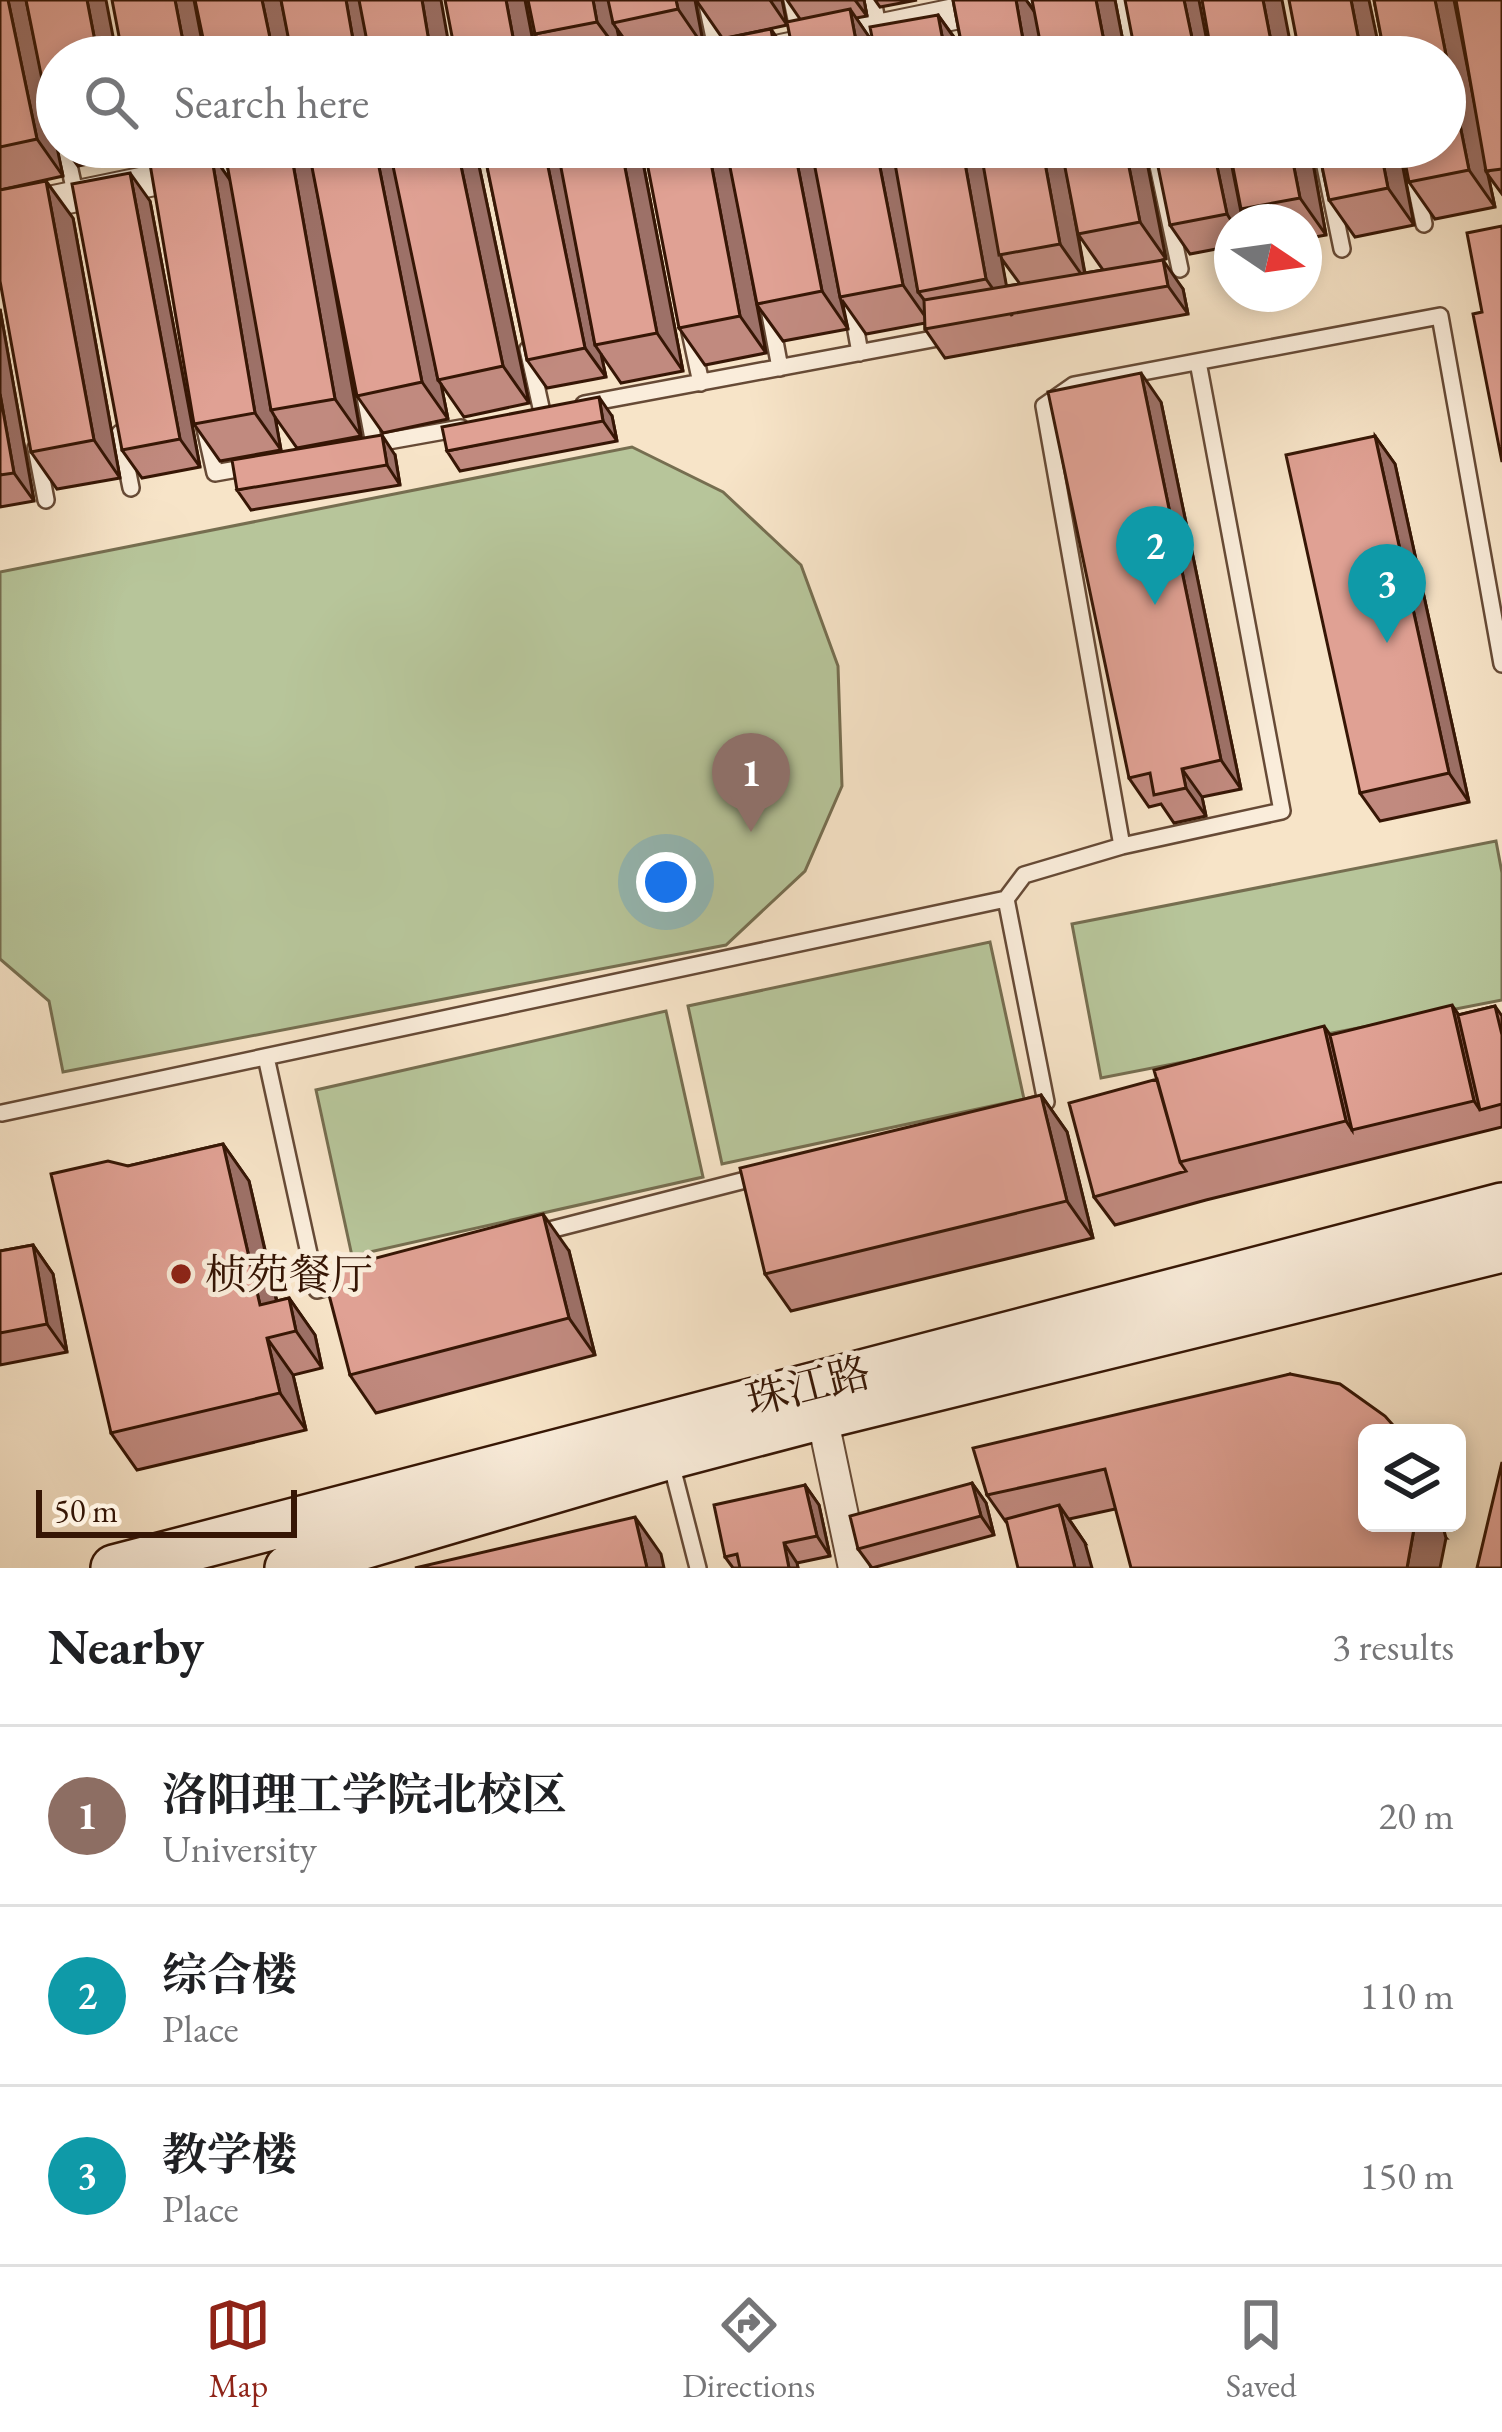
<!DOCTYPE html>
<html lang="en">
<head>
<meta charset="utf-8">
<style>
  :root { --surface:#fff; --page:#f6f6f6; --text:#202124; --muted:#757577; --line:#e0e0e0; --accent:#8f2418 }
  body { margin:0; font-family:"EB Garamond","Noto Serif SC",serif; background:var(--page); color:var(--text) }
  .controls { position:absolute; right:36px; bottom:36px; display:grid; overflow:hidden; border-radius:18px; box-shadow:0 6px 18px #0003 }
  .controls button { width:108px; height:108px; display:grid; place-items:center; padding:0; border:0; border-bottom:3px solid var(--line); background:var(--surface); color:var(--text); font:60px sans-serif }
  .compass { position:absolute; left:1214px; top:204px; width:108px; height:108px; border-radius:50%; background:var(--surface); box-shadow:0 6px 18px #0003; rotate:103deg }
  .scale { position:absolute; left:36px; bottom:30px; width:261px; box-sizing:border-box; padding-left:12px; border:6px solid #361605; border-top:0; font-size:33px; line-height:42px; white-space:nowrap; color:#361605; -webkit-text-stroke:9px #faeddb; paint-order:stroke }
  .you { position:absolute; left:666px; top:882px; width:42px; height:42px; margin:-30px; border:9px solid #fff; border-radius:50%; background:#1a73e8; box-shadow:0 0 0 18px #1a73e833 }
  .badge { display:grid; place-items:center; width:78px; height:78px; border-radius:50%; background:var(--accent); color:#fff; font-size:39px; font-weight:700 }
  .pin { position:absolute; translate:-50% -99px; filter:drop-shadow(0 3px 6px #0008) }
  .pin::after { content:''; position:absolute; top:63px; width:42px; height:36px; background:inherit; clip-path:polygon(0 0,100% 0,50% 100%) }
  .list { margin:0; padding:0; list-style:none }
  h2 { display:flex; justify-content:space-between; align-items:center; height:156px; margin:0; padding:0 48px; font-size:51px }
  h2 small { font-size:39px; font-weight:400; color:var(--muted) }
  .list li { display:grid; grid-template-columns:78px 1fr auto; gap:36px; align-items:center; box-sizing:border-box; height:180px; padding:0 48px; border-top:3px solid var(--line) }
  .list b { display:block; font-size:45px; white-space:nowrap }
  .list p { margin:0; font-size:39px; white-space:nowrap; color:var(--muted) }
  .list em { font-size:39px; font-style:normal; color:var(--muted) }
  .icon { flex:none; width:66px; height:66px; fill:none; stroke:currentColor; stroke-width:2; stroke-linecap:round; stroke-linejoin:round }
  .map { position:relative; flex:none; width:1502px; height:1568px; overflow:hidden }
  .search { position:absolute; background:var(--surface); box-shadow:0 6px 18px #0003; left:36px; right:36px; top:36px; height:132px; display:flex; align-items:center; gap:30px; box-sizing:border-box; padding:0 42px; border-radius:66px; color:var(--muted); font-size:45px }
  .sheet { height:696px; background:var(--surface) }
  nav { display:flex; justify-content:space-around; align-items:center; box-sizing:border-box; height:168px; border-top:3px solid var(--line); background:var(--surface); font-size:33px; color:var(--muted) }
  nav a { display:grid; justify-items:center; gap:6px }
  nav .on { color:var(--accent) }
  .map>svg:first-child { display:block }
  .green { fill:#b7c59a; stroke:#766e50; stroke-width:3 }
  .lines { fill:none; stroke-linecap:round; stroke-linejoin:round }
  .lane-casing { stroke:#664a36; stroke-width:20 }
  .street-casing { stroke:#664a36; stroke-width:34 }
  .secondary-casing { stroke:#361605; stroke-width:50 }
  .lane { stroke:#faeddb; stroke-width:15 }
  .street { stroke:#faeddb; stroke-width:30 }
  .secondary { stroke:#faeddb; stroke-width:45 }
  .wall { fill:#c18a7f; stroke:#361605; stroke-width:3; fill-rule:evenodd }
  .shaded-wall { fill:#9d7168; stroke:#361605; stroke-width:3 }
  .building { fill:#e0a194; stroke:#361605; stroke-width:3 }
  .poi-dot { fill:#8f2418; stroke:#faeddb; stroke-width:4.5 }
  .labels { text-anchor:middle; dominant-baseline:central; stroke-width:10; stroke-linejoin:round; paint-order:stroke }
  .poi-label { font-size:42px; fill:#361605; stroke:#faeddb; text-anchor:start }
  .street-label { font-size:42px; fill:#361605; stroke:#faeddb }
</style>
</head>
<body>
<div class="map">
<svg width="1502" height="1568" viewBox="0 0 1502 1568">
  <rect width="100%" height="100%" fill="#f7e4c8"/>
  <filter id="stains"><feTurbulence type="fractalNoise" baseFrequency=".00167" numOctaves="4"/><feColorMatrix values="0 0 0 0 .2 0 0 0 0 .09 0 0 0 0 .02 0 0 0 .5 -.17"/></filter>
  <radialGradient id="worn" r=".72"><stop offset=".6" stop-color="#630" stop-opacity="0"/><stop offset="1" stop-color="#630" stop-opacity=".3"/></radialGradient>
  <path class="green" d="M632,447L723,492L801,565L838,666L842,786L805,871L726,945L63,1072L49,1001L0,959V572Z
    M1496,841L1502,873V1000L1101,1078L1072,924Z
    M990,942L1024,1099L722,1164L688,1006Z
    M666,1011L703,1177L352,1256L316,1090Z"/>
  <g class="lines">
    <g class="lane-casing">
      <path id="lane" d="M536,0L547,57
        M622,0L634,57
        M706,0L718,57
        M792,0L800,38
        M873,0L884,57
        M1122,0L1134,57
        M65,147L76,197
        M146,147L154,184
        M1154,147L1180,269
        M1321,147L1342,249
        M1408,147L1424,224
        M850,297L860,353
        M769,309L780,368
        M690,332L701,383
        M528,349L542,412
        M364,391L374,444
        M584,404L938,338L936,327
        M204,424L215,473L254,466
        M120,433L131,488
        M366,445L461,428
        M36,448L46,500
        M1122,846L1044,406L1074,385L1440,316L1502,664
        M1006,899L1046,1102L1028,1107
        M266,1057L317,1290L343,1283
        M2,1113L1006,899L1024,875L1122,846L1282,811L1198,362
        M534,1234L761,1176
        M670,1459L698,1568"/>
    </g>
    <g class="street-casing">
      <path id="street" d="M747,57L1022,0
        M0,212L314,147
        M822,1416L854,1568"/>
    </g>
    <g class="secondary-casing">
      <path id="secondary" d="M114,1568L1502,1206
        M288,1568L670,1456L822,1416L1502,1249"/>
    </g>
    <use href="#lane" class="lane"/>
    <use href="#street" class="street"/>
    <use href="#secondary" class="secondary"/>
  </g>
  <path class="wall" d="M0,0L57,57V136L53,131L63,176L0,190Z
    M525,0L536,57H456Z
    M695,0L704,47L692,49L698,57H627L635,54L617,29L623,57H551L535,34Z
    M696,0H782L787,25L723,39Z
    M787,0H864L867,16L856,18L873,43L938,15L962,48L953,0H1026L1034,10L1115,0L1126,57H794L800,19Z
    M875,0H917L880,7Z
    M1374,0H1454L1471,85L1502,0V194L1488,175L1495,207L1435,219L1409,182Z
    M64,147H135L136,154L78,166Z
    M224,147H301L311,161L308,147H475L529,403L464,417L441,384L448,419L383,433L357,396L321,214L361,436L297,448L275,417L281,450L220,461L194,424L211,153L230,180Z
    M483,147H640L683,371L621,383L601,354L606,377L547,388L527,360Z
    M1144,147L1166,259L1159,261L1183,289L1188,314L945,358L925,329V323L866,334L842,300L848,329L783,341L757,305L766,353L705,365L679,328ZM1072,202L1078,234L1103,270L1085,273ZM1001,258L1020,284L1006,286Z
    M1228,147L1243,222H1232V246L1190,254L1170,225Z
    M1310,147L1326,235L1304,239V222H1250L1241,209Z
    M1318,147H1399L1414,225L1355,237L1329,200Z
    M150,201L200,467L142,478L122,450Z
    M73,218L120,478L57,489L31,452Z
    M0,309L34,501L0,507Z
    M1161,402L1241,789L1202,797L1206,816L1174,823L1161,804L1149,807L1129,778Z
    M612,416L617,441L460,471L447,451Z
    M1375,436L1395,464L1469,802L1380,821L1360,793Z
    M395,455L400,485L251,510L237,490Z
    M1495,1006L1502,1016V1127L1206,1200L1115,1225L1094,1197L1330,1035L1458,1015Z
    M1041,1095L1067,1132L1093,1238L791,1311L765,1274Z
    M223,1144L249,1181L277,1301L289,1298L315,1335L322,1368L293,1375L306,1430L137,1470L111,1433L128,1166Z
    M33,1245L53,1274L67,1352L0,1365V1251Z
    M569,1251L595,1355L376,1413L350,1375Z
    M1290,1374L1446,1538L1115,1509L1069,1519L1085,1543L1006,1522L987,1495Z
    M972,1483L986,1503L994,1535L872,1568L858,1549Z
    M805,1485L819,1505L830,1556L797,1563L798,1568H733L725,1557Z"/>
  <path class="shaded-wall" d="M8,0H26L63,176L37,139Z
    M87,0H106L117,57H98Z
    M175,0H194L205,57H186Z
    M262,0H281L293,57H274Z
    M346,0H365L375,57H356Z
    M422,0H441L451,57H434L431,54Z
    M506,0H525L536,57H522L515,48Z
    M593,0H612L613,23L617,29L623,57L597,22Z
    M676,0H695L704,47L678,9Z
    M770,0H782L787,25Z
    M855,0H864L867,16Z
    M1016,0H1026L1038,17L1045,57H1026Z
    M1096,0H1115L1126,57H1107Z
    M1184,0H1199L1210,57H1196Z
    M1263,0H1282L1293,57H1274Z
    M1351,0H1369L1381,57H1362Z
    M1435,0H1454L1488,171H1486L1488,175L1495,207L1469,170Z
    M850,9L876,47L878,57H859Z
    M938,15L964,52L965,57H946Z
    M771,29L790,57H776Z
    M290,147H301L312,163L361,436L335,399Z
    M375,147H394L438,380L441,384L448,419L422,382Z
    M457,147H475L529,403L503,366Z
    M544,147H558L595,345L601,354L606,377L585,348Z
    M621,147H640L683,371L657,333Z
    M708,147H727L766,353L740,316Z
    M794,147H812L840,297L848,329L822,291Z
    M876,147H895L918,292L925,301L929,322L903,285Z
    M962,147H981L1012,316L986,279Z
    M1042,147H1062L1086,281L1060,244Z
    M1125,147H1144L1166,259L1140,222Z
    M1213,147H1228L1243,222H1232L1227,214Z
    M1290,147H1310L1326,235L1300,198Z
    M1380,147H1399L1414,225L1388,188Z
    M211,153L237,190L271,410L275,417L281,450L255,413Z
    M130,173L150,201L200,467L180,439Z
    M46,181L73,218L120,478L94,440Z
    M1163,260L1183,289L1188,314L1168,286Z
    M0,309L34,501L14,473L0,394Z
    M1141,373L1161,402L1241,789L1221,760Z
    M599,397L612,416L617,441L603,421Z
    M382,435L395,455L400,485L387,465Z
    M1375,436L1395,464L1469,802L1449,773Z
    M1182,769L1202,797L1206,816L1186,788Z
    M1452,1005L1472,1034L1480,1110L1474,1101Z
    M1324,1026L1350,1063L1352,1130L1346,1121Z
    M1041,1095L1067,1132L1093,1238L1067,1201Z
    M223,1144L249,1181L284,1334L260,1305Z
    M543,1214L569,1251L595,1355L569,1318Z
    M33,1245L53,1274L67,1352L47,1324Z
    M289,1298L315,1335L322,1368L296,1331Z
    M267,1338L293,1375L306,1430L280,1393Z
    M972,1483L986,1503L994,1535L981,1516Z
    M805,1485L819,1505L830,1556L817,1536Z
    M1059,1505L1085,1543L1092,1568H1075Z
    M635,1517L661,1554L664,1568H647Z
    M1415,1523H1442L1446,1538L1440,1568H1407Z
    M784,1543L797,1563L798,1568H789Z"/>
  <path class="building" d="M0,0H8L37,139L0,147Z
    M26,0H87L98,57H57V128L52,129Z
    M112,0H175L186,57H123Z
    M195,0H262L274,57H207Z
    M281,0H346L356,57H292Z
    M359,0H422L431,54L413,57H370Z
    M445,0H506L515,48L469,57H456Z
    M528,0H593L597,22L535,34Z
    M608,0H676L678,9L613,23Z
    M953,0H1016L1026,57H964Z
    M1032,0H1096L1107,57H1043Z
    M1125,0H1184L1196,57H1136Z
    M1202,0H1263L1274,57H1212Z
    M1289,0H1351L1362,57H1300Z
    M1374,0H1435L1469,170L1409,182L1402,147H1445V57H1385Z
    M1456,0H1502V169L1486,171Z
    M850,9L859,57H794L787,22Z
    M938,15L946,57H876L870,27Z
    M771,29L776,57H708L706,42Z
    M688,44L691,57H627V55Z
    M224,147H290L335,399L271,410Z
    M308,147H375L422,382L357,396Z
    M389,147H457L503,366L438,380Z
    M483,147H544L585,348L527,360Z
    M557,147H621L657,333L595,345Z
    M644,147H708L740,316L679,328Z
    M726,147H794L822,291L757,304Z
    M811,147H876L903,285L840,297Z
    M892,147H962L986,279L918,292Z
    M980,147H1042L1060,244L999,255Z
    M1061,147H1125L1140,222L1078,234Z
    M1154,147H1213L1227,214L1170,225Z
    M1229,147H1290L1300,198L1241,209Z
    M1318,147H1380L1388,188L1329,200Z
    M211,153L255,413L194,424L150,164Z
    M130,173L180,439L122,450L72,184Z
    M46,181L94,440L31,452L0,281V190Z
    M1502,226V462L1473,314L1482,312L1467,233Z
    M1163,260L1168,286L925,329L924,300Z
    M1141,373L1221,760L1182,769L1186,788L1154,795L1150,773L1129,778L1048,392Z
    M0,394L14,473L0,475Z
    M599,397L603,421L447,451L442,427Z
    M382,435L387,465L237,490L232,460Z
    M1375,436L1449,773L1360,793L1286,455Z
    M1452,1005L1474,1101L1352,1130L1330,1035Z
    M1495,1006L1502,1035V1104L1480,1110L1458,1015Z
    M1324,1026L1346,1121L1180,1162L1154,1070Z
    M1157,1079L1180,1162L1186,1171L1094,1197L1069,1103Z
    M1041,1095L1067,1201L765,1274L740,1168Z
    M223,1144L260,1305L289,1298L296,1331L267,1338L280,1393L111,1433L51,1174L108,1161L128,1166Z
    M543,1214L569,1318L350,1375L323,1272Z
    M33,1245L47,1324L0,1333V1251Z
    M1290,1374L1340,1384L1385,1416L1400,1433H1367V1523H1415L1407,1568H1131L1105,1469L987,1495L973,1448Z
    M1502,1462V1568H1477Z
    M972,1483L981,1516L858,1549L850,1516Z
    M805,1485L817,1536L784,1543L789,1568H740L737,1554L725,1557L714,1505Z
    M1059,1505L1075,1568H1018L1006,1519Z
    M635,1517L647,1568H415Z"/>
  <circle class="poi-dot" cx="181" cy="1274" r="12"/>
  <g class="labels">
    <g class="poi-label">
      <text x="205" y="1274">桢苑餐厅</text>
    </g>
    <g class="street-label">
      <text transform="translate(808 1386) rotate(-14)">珠江路</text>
    </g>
  </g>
  <rect width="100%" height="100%" filter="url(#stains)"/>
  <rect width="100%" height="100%" fill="url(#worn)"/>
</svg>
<div class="controls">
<button><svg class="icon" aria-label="layers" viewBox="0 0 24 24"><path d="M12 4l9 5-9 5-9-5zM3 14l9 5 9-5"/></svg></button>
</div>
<svg class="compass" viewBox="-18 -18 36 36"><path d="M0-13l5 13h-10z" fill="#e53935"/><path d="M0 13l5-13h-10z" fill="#757577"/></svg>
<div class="scale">50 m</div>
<div class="you"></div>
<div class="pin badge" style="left:751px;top:832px;background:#8d6e63">1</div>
<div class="pin badge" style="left:1155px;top:605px;background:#0f9aa8">2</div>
<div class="pin badge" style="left:1387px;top:643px;background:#0f9aa8">3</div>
<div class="search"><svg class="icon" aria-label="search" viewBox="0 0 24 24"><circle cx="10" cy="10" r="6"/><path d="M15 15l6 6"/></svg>Search here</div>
</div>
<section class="sheet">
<h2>Nearby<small>3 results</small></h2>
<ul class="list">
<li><span class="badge" style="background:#8d6e63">1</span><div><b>洛阳理工学院北校区</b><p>University</p></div><em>20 m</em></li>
<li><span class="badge" style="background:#0f9aa8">2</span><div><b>综合楼</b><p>Place</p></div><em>110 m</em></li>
<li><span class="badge" style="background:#0f9aa8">3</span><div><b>教学楼</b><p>Place</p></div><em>150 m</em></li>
</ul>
</section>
<nav>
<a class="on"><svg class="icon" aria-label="map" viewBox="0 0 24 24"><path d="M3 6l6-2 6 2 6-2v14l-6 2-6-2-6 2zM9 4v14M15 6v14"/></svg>Map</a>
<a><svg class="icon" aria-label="directions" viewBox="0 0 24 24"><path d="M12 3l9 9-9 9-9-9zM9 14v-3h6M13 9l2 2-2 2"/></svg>Directions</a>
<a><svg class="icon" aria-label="saved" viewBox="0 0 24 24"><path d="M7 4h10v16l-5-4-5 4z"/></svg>Saved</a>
</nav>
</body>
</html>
